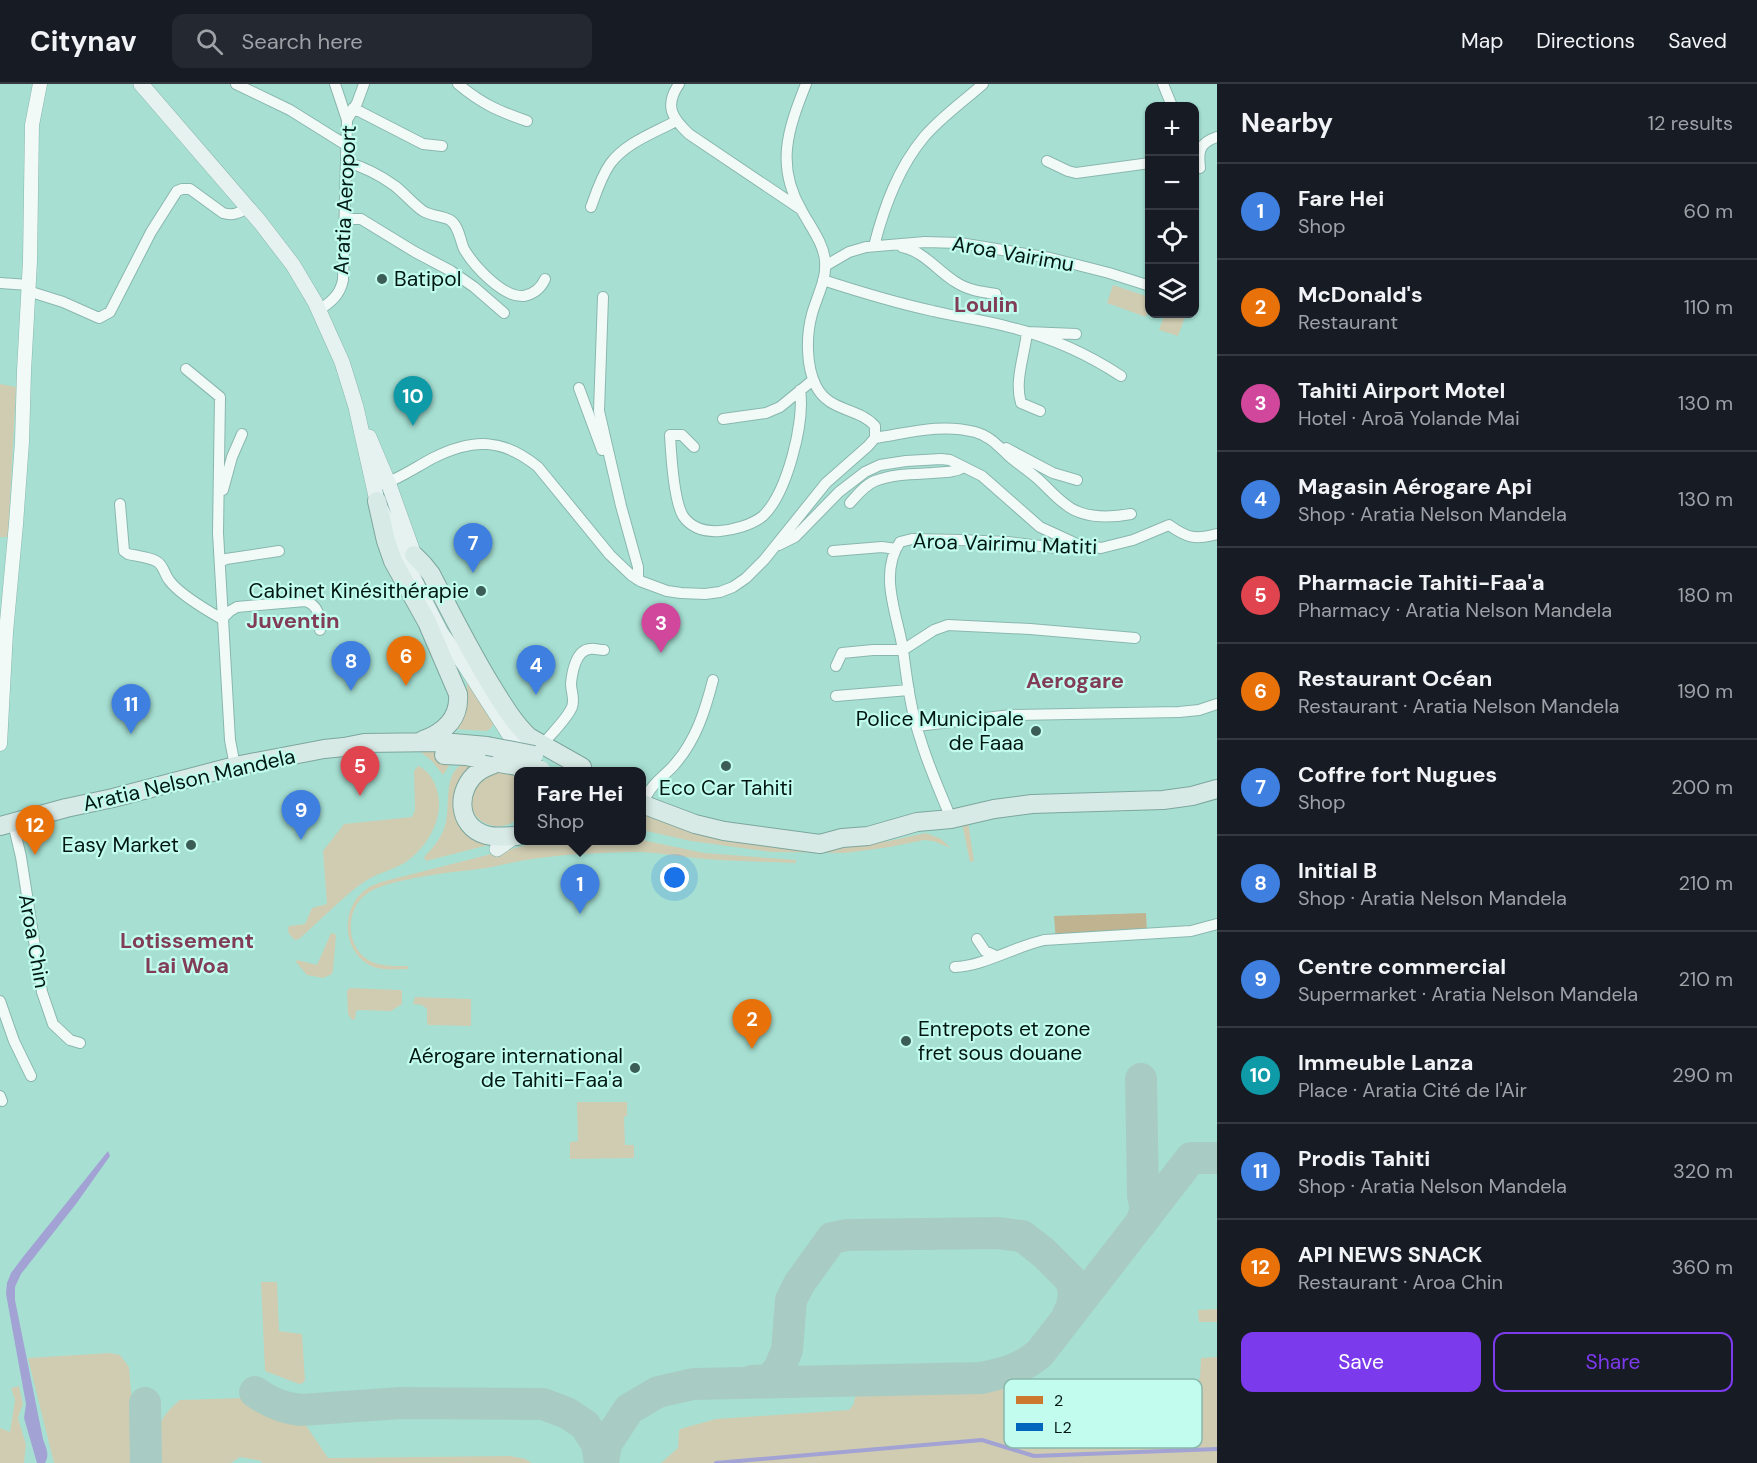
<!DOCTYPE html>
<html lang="en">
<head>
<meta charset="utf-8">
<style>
  :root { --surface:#171b24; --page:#242831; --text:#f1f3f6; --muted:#9ea1a6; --line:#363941; --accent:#7c3aed }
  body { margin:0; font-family:"DM Sans",sans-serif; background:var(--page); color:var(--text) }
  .controls { position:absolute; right:18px; top:18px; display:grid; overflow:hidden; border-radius:12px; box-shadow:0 2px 4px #0004 }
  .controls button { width:54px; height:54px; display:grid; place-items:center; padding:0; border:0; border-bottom:2px solid var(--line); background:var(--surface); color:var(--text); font:30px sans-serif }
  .you { position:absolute; left:675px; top:794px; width:21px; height:21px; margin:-15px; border:4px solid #fff; border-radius:50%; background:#1a73e8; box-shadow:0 0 0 9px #1a73e833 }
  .badge { display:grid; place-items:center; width:39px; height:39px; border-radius:50%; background:var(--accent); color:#fff; font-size:20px; font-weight:700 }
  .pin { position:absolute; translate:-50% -50px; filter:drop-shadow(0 2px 3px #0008) }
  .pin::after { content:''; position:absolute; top:32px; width:21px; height:18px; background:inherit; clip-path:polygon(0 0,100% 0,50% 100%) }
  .popup { position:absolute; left:514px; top:683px; width:132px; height:78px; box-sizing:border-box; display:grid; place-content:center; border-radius:12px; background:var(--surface); filter:drop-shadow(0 2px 4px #0005); font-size:20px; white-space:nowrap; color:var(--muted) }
  .popup b { font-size:22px; color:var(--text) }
  .popup::after { content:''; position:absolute; left:50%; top:100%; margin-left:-12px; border:12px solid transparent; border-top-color:var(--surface) }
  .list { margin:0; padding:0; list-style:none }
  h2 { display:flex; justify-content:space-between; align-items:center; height:78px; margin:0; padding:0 24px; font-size:26px }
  h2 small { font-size:20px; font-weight:400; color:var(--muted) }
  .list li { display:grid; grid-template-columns:39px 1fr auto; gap:18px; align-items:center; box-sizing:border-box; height:96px; padding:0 24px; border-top:2px solid var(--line) }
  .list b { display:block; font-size:22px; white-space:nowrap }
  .list p { margin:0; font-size:20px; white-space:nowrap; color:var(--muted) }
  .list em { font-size:20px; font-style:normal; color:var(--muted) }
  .actions { display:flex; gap:12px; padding:18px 24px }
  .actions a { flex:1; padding:14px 0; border:2px solid var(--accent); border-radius:12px; text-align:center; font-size:21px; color:var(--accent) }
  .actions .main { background:var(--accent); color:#fff }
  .icon { flex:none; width:33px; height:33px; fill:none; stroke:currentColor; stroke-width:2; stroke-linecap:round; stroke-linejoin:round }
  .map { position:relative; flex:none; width:1217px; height:1379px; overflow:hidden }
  header { display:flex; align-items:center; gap:36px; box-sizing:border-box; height:84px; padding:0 30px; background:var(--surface); border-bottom:2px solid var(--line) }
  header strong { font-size:28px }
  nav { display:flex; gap:33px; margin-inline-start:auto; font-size:21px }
  .search { width:420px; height:54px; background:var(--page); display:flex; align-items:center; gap:15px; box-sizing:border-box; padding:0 21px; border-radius:12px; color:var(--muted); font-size:22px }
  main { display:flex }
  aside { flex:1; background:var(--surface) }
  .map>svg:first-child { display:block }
  .green { fill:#cfccb1 }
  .forest { fill:#c0b38f }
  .water { fill:#a2a3d4 }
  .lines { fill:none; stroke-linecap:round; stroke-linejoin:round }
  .stream { stroke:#a2a3d4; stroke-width:4 }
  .taxiway { stroke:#a8ccc4; stroke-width:32 }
  .minor-casing { stroke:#89b7ae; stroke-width:12 }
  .tertiary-casing { stroke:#89b7ae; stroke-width:15 }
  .secondary-casing { stroke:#89b7ae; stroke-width:16 }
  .primary-casing { stroke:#7ca69d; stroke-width:20 }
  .minor { stroke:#f2faf8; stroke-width:10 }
  .tertiary { stroke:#f2faf8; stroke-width:14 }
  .secondary { stroke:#e5f2ef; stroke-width:15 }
  .primary { stroke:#d8eae6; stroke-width:18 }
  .primary-bridge-casing { stroke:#7ca69d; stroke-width:20; stroke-linecap:butt }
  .primary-bridge { stroke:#d8eae6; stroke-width:18 }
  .poi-dot { fill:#3b5d56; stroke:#c2fcee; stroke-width:2 }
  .labels { text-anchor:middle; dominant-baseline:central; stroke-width:4.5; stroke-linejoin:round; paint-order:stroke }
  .street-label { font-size:21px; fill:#011712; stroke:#c2fcee }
  .poi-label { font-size:21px; fill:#011712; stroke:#c2fcee; text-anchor:end }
  .neighbourhood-label { font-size:22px; font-weight:bold; fill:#813c56; stroke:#c2fcee }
  .key { fill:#c2fcee; stroke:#88b7ac; stroke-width:1.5 }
  .key-label { font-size:16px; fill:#011712 }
</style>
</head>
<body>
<header>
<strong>Citynav</strong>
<div class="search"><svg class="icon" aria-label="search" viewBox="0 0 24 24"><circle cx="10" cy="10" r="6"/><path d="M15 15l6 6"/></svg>Search here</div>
<nav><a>Map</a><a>Directions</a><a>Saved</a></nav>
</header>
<main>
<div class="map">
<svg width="1217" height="1379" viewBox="0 0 1217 1379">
  <rect width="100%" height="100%" fill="#a7e0d3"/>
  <path class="green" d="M1113,201L1149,213V223L1146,233L1107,219Z
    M1165,230H1186L1178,252L1159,246Z
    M0,300L16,303L8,453H0Z
    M466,593L495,637L491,644L487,647L454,645C462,627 470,613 466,593Z
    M423,666L455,669L456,671L443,691L433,678L421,668Z
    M482,676L458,713L496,759L426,777L424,773C433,764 441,754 445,742C451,724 442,690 463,680C469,678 476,677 482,676Z
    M418,682C428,686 434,696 437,706C445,733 428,763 406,778C393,786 377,789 364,798C342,813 320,837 299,855L295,856L289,850L288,845L289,842L305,840L312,824L327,820L323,767L344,740L412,733L415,726L414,687Z
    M490,686L518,690V734C505,748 478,744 471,723C470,718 472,710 472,704Z
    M642,728L654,735L774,755L839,763L889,757L926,749L941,755L951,764L933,757L924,756L890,763L845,769L772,768L691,757L642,746Z
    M968,738L974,777L970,778L962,739Z
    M642,756L704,769L796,776V779C766,778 735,777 705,775C684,773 663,769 642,768C605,768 568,770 532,775C517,777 503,781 487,784C463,787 439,789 415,794C401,797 384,800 371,807C346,820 343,860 368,876C380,883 395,882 408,882V885C396,885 383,887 371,882C341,867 340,822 368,804C372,801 377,800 381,798L543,757Z
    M331,849L335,850L336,852L333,886L332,890L323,894L307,891L296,878L297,876L317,881Z
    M350,904L400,906L402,907V920L391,927L359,926L356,927L355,935L352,936L348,930L347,907Z
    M415,913L471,915V942L428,941L427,938V925L422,921L413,920Z
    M577,1018H627V1032L624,1033L625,1061H634V1074L570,1075V1058L578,1057Z
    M261,1198H277L279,1247L302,1250L305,1296L303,1299L299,1300L265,1287Z
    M1217,1225V1238H1199L1198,1226Z
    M110,1269L120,1271L129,1283L132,1320V1379H54L28,1274Z
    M1217,1273V1379H661L678,1364L679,1347L680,1345L716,1335L849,1326L853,1321L856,1311L860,1310L1087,1299H1196L1200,1294L1201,1274Z
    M19,1302L23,1320L18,1334L26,1361L24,1379H0V1344L10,1348L15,1316L11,1304Z
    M245,1314L270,1328L305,1340L328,1374L510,1372L525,1375L532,1379H262L261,1377L240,1373L231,1379H158C158,1348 154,1337 180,1316Z"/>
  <path class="forest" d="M1146,829L1147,850L1056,858L1054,832Z"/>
  <path class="water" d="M108,1067L110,1072L76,1120L21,1190L15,1203V1216L43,1355C46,1364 50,1370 45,1379H37L24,1334L26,1320L6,1210L7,1199L11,1189L23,1173Z"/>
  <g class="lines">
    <path class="stream" d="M716,1379L982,1356L1034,1372L1217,1365"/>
    <path class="taxiway" d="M1141,1139L1146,1125L1143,1112L1141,995
      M752,1297L770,1296L779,1285L787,1266L791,1216L799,1200L832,1154L847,1151L997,1149L1022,1152L1044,1169L1071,1196L1074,1209L1072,1222L1066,1235
      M255,1308C269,1318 282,1324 301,1326L401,1319L543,1320L567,1329L585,1341L597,1360L600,1379
      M145,1319L146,1379
      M603,1379L606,1360L629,1325L658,1308L693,1300L981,1294C1004,1289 1022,1285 1040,1269L1191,1074H1217"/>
    <g class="minor-casing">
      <path id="minor" d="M236,0L290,26L346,61
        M335,0L347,36
        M458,0C482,20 498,27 527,37
        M679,0C664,22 672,34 689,50L799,124
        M1163,0L1172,22
        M353,24L423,60L442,62
        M1047,77L1068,87L1076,89L1150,79
        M346,78C364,83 380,91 395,102C405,110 413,120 423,127C431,132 442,132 450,136C459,142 460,156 464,165C474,182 503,214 524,212C534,210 541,204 545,195
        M1200,84C1198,67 1199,59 1217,53
        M591,123C596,109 601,93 610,80C625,59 654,49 676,37
        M345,135H361L415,168L451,187L474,203L504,229
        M874,162C884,123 898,84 924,53C941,33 964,17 983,0
        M902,163C923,167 937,186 954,197C967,206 981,208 996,210
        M825,182L849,168L866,163L925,158L960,159L1050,174L1109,189L1150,202
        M823,196C860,208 896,219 933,227C958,233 984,236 1009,243C1050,253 1086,269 1121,292
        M0,199L29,201
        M28,207L63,218L99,234L110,228L151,148L177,107L182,105H190L223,129C233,132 239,129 247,124
        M603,213L599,327L621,422L638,483V496
        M319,226C331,218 340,211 343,196L347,36L357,19L364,0
        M186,285L220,313L218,449L230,656L235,682
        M579,304L602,366
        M1040,327L1021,319C1014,297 1025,270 1027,248L1076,250
        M723,335L766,329L780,323L813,296
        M875,354C908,349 942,339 975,348C990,352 998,362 1009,372C1018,380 1029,387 1038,395C1047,403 1055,413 1065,420C1083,435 1109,434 1131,430
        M694,363L682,351H670C671,370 674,417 683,432C692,445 705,448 720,447C733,446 752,441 763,432C787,409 805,338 800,306
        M1006,364L1053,389L1077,396
        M383,400C401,394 416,383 433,374C473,354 503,354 538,383L610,471L631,491L640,497L667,507L681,509L705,510L720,508L733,503L746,494L764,476L826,399L868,362L875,354V342C858,323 829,328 816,302C806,282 806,252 812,230C817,212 827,195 825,177C824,160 810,142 802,127C775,82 788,45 806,0
        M223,406L232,373L242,350
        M850,419C857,411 865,401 875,397C892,390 914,390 932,389C944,388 953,389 964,383
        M120,420L124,467L128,470C137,472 148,473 156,477C164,481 164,490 169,496C178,509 208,527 222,535L230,527L237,523L305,517C319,521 320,533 320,546
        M779,461L795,453L839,408L865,388L880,381L906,377L941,375L950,376L982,392L1040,443L1077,460
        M833,467L882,463L896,465
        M220,478L226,475L279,467
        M836,582L842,569L873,566H903L934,546L948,541L1030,545L1135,554
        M836,612L909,606
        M917,642L1011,631L1179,628L1199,626L1217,620
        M543,660C551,650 567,635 572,623C575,615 571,607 571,600C572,588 576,566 590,565C594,564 599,566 604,566
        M647,711C653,698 666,691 675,680C696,656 705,627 713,596
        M951,735C941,709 929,684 921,657C911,628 907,597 903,566C898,532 878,491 900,458L912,455L960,456L1008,458L1057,464L1077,460L1101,464L1133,456L1169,441C1187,454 1195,456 1217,450
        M13,739L21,773L42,908L53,940L70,956L80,959
        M977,855L985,867L996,872
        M955,883C983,882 1014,863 1044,856L1191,847L1217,840
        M0,917L14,957L31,992
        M0,1012L2,1017"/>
    </g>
    <g class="tertiary-casing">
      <path id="tertiary" d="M0,660L6,548L16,440L22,358L24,287L30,177L32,41L40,0"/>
    </g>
    <g class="secondary-casing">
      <path id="secondary" d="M141,0L260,138L293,181L315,218L342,278L356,323L377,417L422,512L441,549L464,580L525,675
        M369,353L388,398L418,482
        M497,765L518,750"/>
    </g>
    <g class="primary-casing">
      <path id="primary" d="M377,417L386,457L393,477L427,538L458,610C460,634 445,648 423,656
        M414,471L423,480L431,490C450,527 469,565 491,601C502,619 514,639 529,653L582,683
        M444,671L466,672L499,679
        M499,678C492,681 484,683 478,688C456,705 456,742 486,751C496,754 508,752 518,752
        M642,720L695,740L724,747L820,760L842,754L868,752L917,738L951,735L994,725L1032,720L1163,716L1192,712L1217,705
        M0,742L66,724L113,714L235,682L324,665L344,663L364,659L442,658L487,662"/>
    </g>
    <use href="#minor" class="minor"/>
    <use href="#tertiary" class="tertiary"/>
    <use href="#secondary" class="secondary"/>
    <use href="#primary" class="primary"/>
    <g class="primary-bridge-casing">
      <path id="primary-bridge" d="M487,662L534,671
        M499,679L541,686"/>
    </g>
    <use href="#primary-bridge" class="primary-bridge"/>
  </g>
  <g class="poi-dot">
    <circle cx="382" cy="195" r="6"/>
    <circle cx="481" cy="507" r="6"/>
    <circle cx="1036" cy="647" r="6"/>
    <circle cx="726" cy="682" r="6"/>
    <circle cx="191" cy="761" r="6"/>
    <circle cx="906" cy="957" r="6"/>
    <circle cx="635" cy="984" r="6"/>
  </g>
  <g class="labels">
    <g class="street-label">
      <text transform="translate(345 116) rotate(-87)">Aratia Aeroport</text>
      <text transform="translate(1013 170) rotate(10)">Aroa Vairimu</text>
      <text transform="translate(1005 460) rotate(2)">Aroa Vairimu Matiti</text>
      <text transform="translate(189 696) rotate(-13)">Aratia Nelson Mandela</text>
      <text transform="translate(34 857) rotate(80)">Aroa Chin</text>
    </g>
    <g class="poi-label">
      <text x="394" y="195" text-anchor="start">Batipol</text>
      <text x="469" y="507">Cabinet Kinésithérapie</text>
      <text x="1024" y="635">Police Municipale<tspan x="1024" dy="24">de Faaa</tspan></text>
      <text x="726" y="704" text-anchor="middle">Eco Car Tahiti</text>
      <text x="179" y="761">Easy Market</text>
      <text x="918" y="945" text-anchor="start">Entrepots et zone<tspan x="918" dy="24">fret sous douane</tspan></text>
      <text x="623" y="972">Aérogare international<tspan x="623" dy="24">de Tahiti-Faa'a</tspan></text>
    </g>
    <g class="neighbourhood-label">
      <text x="986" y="220">Loulin</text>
      <text x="293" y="536">Juventin</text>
      <text x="1075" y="596">Aerogare</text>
      <text x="187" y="856">Lotissement<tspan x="187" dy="25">Lai Woa</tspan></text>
    </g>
  </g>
  <rect x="1004" y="1295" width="198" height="69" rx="9" class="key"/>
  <rect x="1016" y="1312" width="27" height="8" fill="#cc792f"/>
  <rect x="1016" y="1339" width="27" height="8" fill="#0065bd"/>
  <g class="key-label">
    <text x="1054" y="1322">2</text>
    <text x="1054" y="1349">L2</text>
  </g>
</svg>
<div class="controls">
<button>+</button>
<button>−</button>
<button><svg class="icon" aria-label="locate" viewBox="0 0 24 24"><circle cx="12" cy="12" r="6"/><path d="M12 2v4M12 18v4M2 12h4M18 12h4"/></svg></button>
<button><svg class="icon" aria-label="layers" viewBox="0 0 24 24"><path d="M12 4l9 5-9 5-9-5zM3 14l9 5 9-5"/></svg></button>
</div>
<div class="you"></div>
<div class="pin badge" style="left:580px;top:830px;background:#3f7fe0">1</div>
<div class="popup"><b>Fare Hei</b>Shop</div>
<div class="pin badge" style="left:752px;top:965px;background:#e8710a">2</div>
<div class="pin badge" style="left:661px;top:569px;background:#d1479c">3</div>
<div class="pin badge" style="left:536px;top:611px;background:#3f7fe0">4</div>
<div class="pin badge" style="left:360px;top:712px;background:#e0444e">5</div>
<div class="pin badge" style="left:406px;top:602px;background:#e8710a">6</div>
<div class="pin badge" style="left:473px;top:489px;background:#3f7fe0">7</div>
<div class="pin badge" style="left:351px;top:607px;background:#3f7fe0">8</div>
<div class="pin badge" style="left:301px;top:756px;background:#3f7fe0">9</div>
<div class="pin badge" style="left:413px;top:342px;background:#0f9aa8">10</div>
<div class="pin badge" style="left:131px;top:650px;background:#3f7fe0">11</div>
<div class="pin badge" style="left:35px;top:771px;background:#e8710a">12</div>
</div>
<aside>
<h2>Nearby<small>12 results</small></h2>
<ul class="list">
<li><span class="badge" style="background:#3f7fe0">1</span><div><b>Fare Hei</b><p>Shop</p></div><em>60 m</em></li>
<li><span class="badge" style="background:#e8710a">2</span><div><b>McDonald's</b><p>Restaurant</p></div><em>110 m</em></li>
<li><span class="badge" style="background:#d1479c">3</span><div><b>Tahiti Airport Motel</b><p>Hotel · Aroā Yolande Mai</p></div><em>130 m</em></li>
<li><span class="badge" style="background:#3f7fe0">4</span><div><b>Magasin Aérogare Api</b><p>Shop · Aratia Nelson Mandela</p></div><em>130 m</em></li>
<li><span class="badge" style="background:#e0444e">5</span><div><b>Pharmacie Tahiti-Faa'a</b><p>Pharmacy · Aratia Nelson Mandela</p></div><em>180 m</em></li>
<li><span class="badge" style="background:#e8710a">6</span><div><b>Restaurant Océan</b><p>Restaurant · Aratia Nelson Mandela</p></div><em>190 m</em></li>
<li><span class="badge" style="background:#3f7fe0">7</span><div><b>Coffre fort Nugues</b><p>Shop</p></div><em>200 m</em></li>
<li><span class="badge" style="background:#3f7fe0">8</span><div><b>Initial B</b><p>Shop · Aratia Nelson Mandela</p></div><em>210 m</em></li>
<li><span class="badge" style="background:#3f7fe0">9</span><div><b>Centre commercial</b><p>Supermarket · Aratia Nelson Mandela</p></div><em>210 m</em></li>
<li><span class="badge" style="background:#0f9aa8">10</span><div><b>Immeuble Lanza</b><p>Place · Aratia Cité de l'Air</p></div><em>290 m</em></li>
<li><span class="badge" style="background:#3f7fe0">11</span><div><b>Prodis Tahiti</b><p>Shop · Aratia Nelson Mandela</p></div><em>320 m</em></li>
<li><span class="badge" style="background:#e8710a">12</span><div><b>API NEWS SNACK</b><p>Restaurant · Aroa Chin</p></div><em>360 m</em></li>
</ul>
<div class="actions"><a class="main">Save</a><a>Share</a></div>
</aside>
</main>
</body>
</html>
